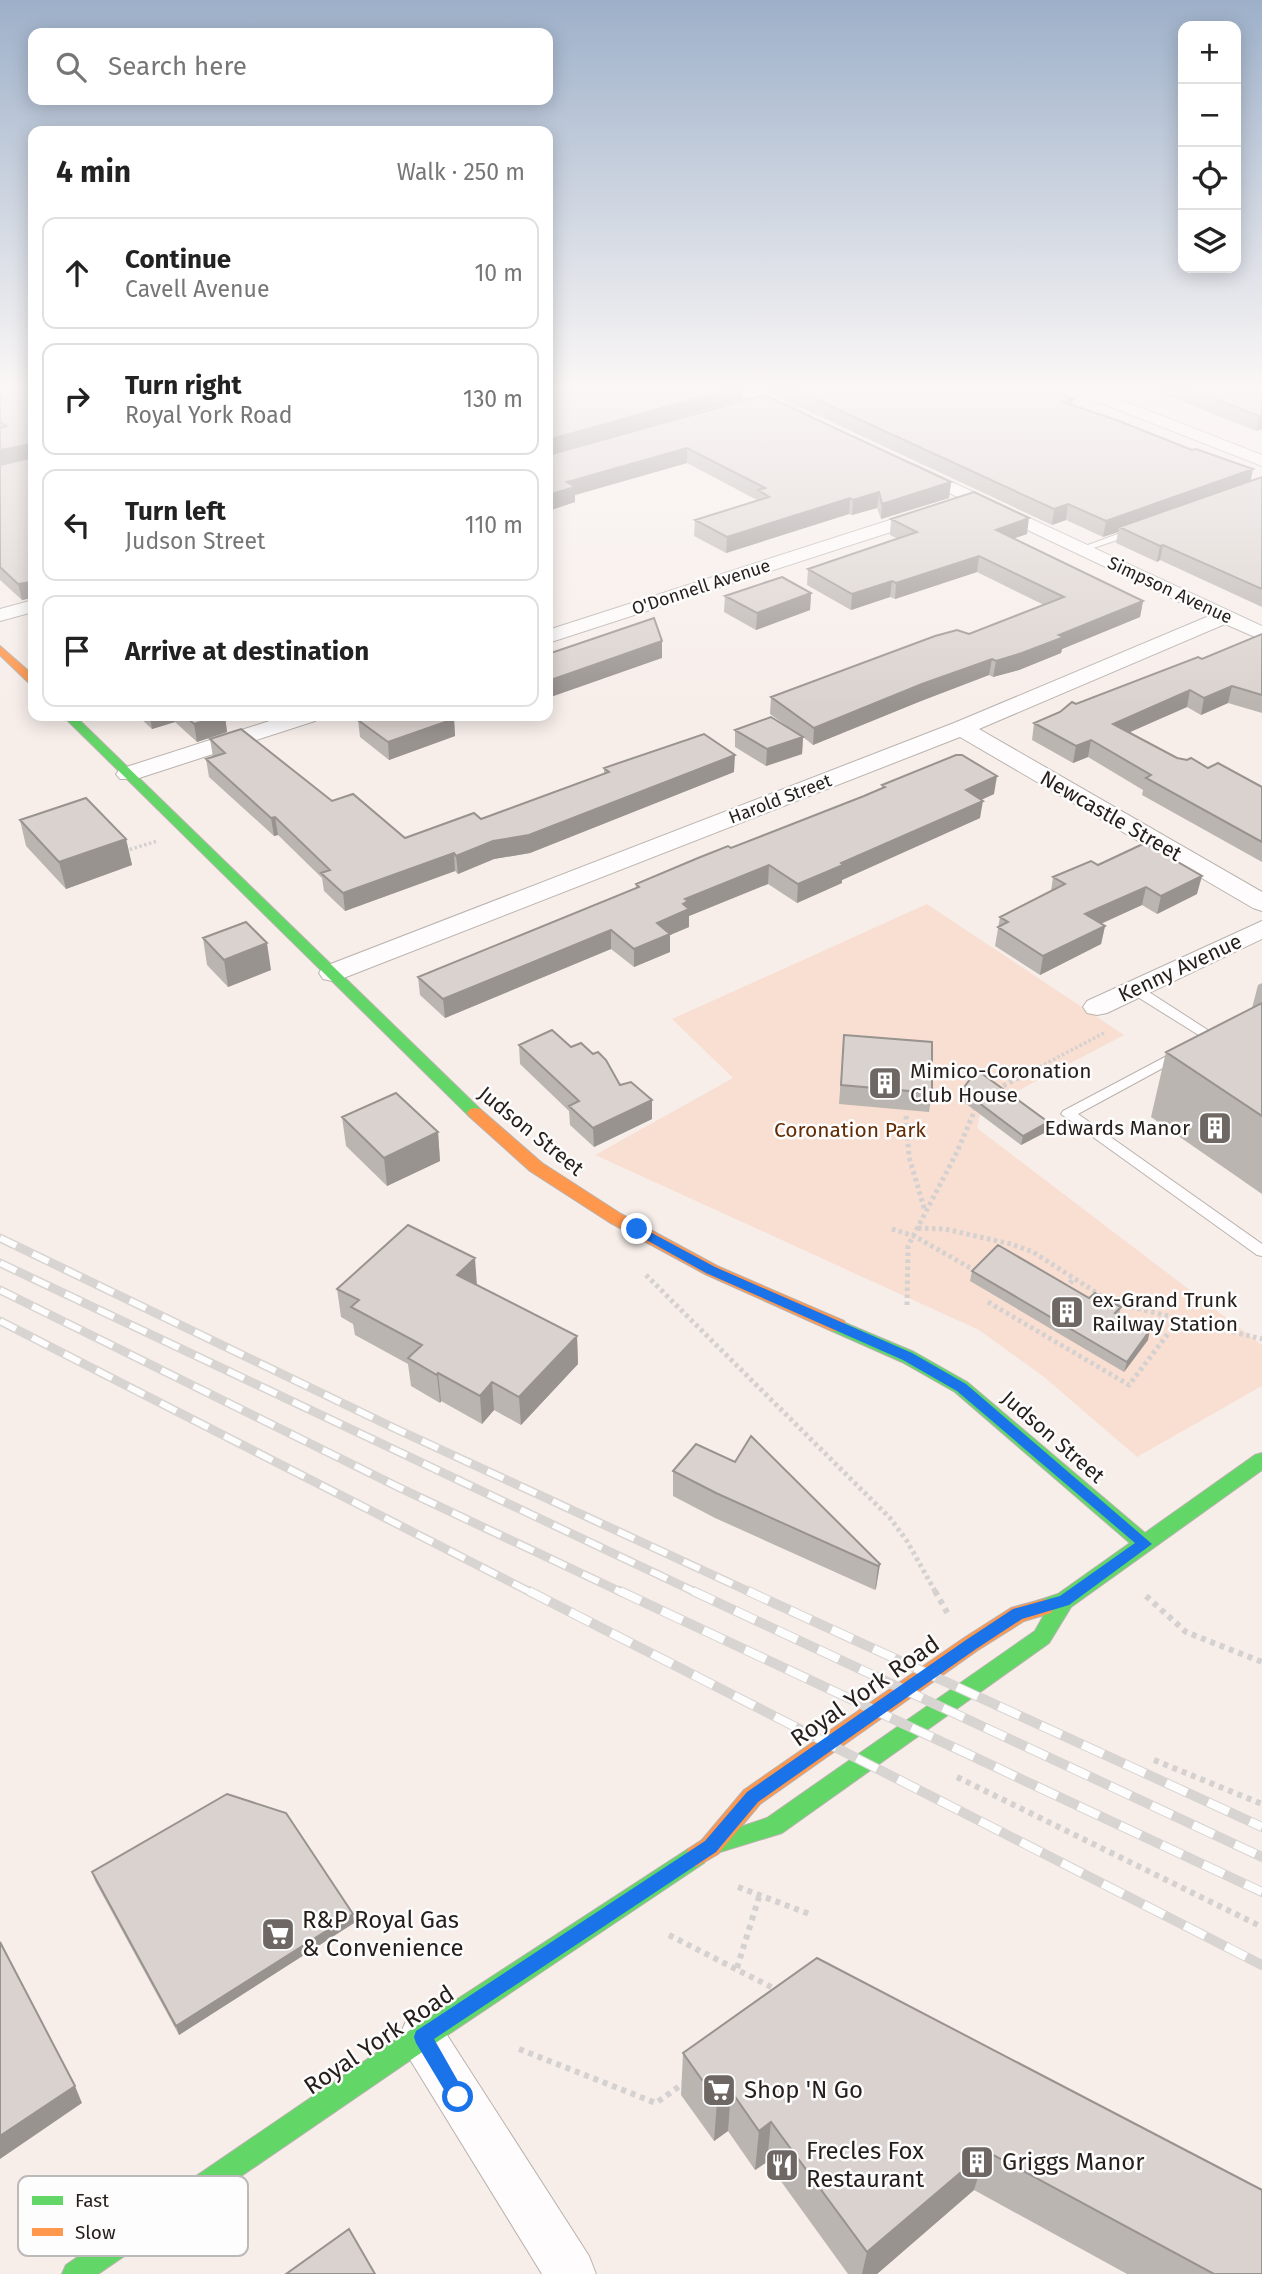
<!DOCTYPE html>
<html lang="en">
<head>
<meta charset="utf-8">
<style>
  :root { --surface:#fff; --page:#f2f2f2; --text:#222; --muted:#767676; --line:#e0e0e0 }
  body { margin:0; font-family:"Fira Sans",sans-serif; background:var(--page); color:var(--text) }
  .controls { position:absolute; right:21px; top:21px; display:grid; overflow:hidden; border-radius:14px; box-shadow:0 4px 18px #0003 }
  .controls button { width:63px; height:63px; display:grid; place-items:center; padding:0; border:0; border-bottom:2px solid var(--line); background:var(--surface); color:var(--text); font:35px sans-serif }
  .stop { position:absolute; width:21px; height:21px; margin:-16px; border:5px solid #1a73e8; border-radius:50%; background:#fff }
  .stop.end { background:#1a73e8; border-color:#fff; box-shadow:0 2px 7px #0008 }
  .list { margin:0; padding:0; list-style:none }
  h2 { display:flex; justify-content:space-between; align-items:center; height:91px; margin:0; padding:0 28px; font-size:30px }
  h2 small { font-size:23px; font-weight:400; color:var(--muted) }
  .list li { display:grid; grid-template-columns:46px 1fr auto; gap:21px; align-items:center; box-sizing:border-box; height:112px; margin:0 14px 14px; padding:0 14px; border:2px solid var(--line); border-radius:14px }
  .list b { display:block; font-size:26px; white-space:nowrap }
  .list p { margin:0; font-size:23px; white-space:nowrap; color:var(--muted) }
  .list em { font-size:23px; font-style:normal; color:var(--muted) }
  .icon { flex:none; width:38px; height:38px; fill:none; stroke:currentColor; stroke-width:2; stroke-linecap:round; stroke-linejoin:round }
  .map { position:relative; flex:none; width:1262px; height:2274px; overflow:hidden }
  .search { position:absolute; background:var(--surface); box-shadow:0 4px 18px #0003; left:28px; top:28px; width:525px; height:77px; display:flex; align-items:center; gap:18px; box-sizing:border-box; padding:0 24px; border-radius:14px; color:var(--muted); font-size:26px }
  .panel { position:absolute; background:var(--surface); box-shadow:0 4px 18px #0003; left:28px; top:126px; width:525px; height:595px; border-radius:14px }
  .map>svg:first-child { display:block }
  .green { fill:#f8dfd2 }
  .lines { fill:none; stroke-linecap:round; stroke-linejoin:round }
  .lane-casing { stroke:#b9b2ae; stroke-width:2 }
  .street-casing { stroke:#b9b2ae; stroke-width:2 }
  .fast-casing { stroke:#b9b2ae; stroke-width:2 }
  .slow-casing { stroke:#b9b2ae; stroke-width:2 }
  .path-far2 { stroke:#d4d1d0; stroke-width:3.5; stroke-dasharray:2.5 2.5; stroke-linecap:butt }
  .path-far1 { stroke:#d4d1d0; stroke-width:5; stroke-dasharray:3.5 3.5; stroke-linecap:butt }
  .path { stroke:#d4d1d0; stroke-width:6; stroke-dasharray:5 5; stroke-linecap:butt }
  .lane { fill:#fefcfc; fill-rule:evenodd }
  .street { fill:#fefcfc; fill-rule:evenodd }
  .fast { fill:#63d668; fill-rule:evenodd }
  .slow { fill:#ff974d; fill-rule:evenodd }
  .rail-far1-casing { stroke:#d7d4d2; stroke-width:9 }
  .rail-casing { stroke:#d7d4d2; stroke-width:10 }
  .rail-far1 { stroke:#fdfdfd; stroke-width:6; stroke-dasharray:18; stroke-linecap:butt }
  .rail { stroke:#fdfdfd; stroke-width:8; stroke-dasharray:23; stroke-linecap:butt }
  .wall { fill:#bbb5b1 }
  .shaded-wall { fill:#999390 }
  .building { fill:#dad2ce; stroke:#999390; stroke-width:2 }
  .route { fill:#1a73e8 }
  .labels { text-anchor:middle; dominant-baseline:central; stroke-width:5; stroke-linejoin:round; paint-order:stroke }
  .far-street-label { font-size:18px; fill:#251e1a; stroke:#fdfdfd }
  .street-label { font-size:21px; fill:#251e1a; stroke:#fdfdfd }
  .poi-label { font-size:21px; fill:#251e1a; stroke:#fdfdfd; text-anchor:start }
  .park-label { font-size:21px; fill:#632c04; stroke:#fdfdfd }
  .near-street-label { font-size:24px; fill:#251e1a; stroke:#fdfdfd }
  .near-poi-label { font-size:24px; fill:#251e1a; stroke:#fdfdfd; text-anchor:start }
  .key { fill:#fdfdfd; stroke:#bcbab9; stroke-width:2 }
  .key-label { font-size:19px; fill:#251e1a }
</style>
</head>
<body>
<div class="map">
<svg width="1262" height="2274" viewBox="0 0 1262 2274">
  <rect width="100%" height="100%" fill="#f7eeea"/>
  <path class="green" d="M927,904L1124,1035L981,1110L977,1128L1262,1345V1386L1137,1457L1044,1377L979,1330L595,1155L733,1078L672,1019Z"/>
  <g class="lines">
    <g class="lane-casing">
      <path id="lane" d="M1134,528L1138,531L1137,533L1085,551L1077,549Z
        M1133,984L1138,985L1217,1036L1215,1039H1205L1128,991L1127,988Z
        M1180,1049L1185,1050L1187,1053L1185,1056L1078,1114L1262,1244V1256L1257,1255L1061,1114L1063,1111Z"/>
    </g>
    <g class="street-casing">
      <path id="street" d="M727,387H748L801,410L803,414L795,419L789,418Z
        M1066,387H1088L1262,455V466L1068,390Z
        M913,464L1262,626V640L1225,624L979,729L1262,892V911L1253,908L960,737L341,979L332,981L323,979L319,973L323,967L954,723L1209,616L907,473L904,469L907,465Z
        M927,508L934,510L936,514L934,518L548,643V630Z
        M33,600V612L0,621V609Z
        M285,716H318L315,721L136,779H120L116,774L120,769Z
        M1262,921V939L1107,1013L1097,1015L1087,1013L1083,1007L1087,1001Z
        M422,2014L438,2021L589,2256L596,2274H542L406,2053L399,2037L406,2021Z"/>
    </g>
    <g class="fast-casing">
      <path id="fast" d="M63,716H75L480,1109L483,1113L480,1117H470Z
        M838,1320L914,1352L967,1382L1145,1533L1255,1455L1262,1453V1470L1071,1607L1049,1643L782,1833L707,1856L704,1863L431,2046L98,2274H62L66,2265L413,2028L688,1849L699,1847L702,1840L710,1837L767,1818L1035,1631L1044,1615L1037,1613L1034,1607L1037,1601L1058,1594L1130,1543L955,1392L902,1362L832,1331L829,1326L832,1321Z"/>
    </g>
    <g class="slow-casing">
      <path id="slow" d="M0,646L33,675V684L29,683L0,655Z
        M475,1108L480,1109L542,1163L621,1214L717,1266L844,1321L847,1326L844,1331H832L705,1274L609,1222L530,1171L470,1117L467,1113L470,1109Z
        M1044,1599L1051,1601L1054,1607L1051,1613L1024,1621L978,1650L760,1804L718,1854L696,1867L688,1863L685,1856L688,1849L702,1840L744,1790L964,1638L1011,1608Z"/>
    </g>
    <path class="path-far2" d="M125,851L157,841
      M1022,1076L1104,1033"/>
    <path class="path-far1" d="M997,1089L1026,1074
      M906,1116L909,1157L925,1211
      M918,1228L945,1229L1011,1244L1033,1252L1111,1302L1262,1339
      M892,1229L914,1236L974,1270
      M646,1275L890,1518L907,1541L936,1593
      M1065,1288L1075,1278
      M988,1302L1129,1385L1180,1318
      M907,1305L908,1246L957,1152L977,1105"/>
    <path class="path" d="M935,1591L948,1614
      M1146,1596L1186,1632L1262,1662
      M1154,1760L1262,1804
      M957,1777L1262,1927
      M738,1887L812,1915
      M669,1935L777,1990
      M737,1968L759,1897
      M519,2049L656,2103L684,2083"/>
    <use href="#lane" class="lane"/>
    <use href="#street" class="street"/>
    <use href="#fast" class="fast"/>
    <use href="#slow" class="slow"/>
    <g class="rail-far1-casing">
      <path id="rail-far1" d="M0,1238L394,1428L752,1593
        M0,1263L697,1593
        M0,1290L398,1487L623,1593
        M0,1321L532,1593"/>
    </g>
    <g class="rail-casing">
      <path id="rail" d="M529,1591L1262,1965
        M620,1591L1262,1892
        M693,1591L1262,1857
        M748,1591L1262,1827"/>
    </g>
    <use href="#rail-far1" class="rail-far1"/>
    <use href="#rail" class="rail"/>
  </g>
  <path class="wall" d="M0,387H27L28,391L33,396V604L32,598L22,600L0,580Z
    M548,387L743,399L548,455L764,395L951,482L949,498L881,519L877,508L852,515L849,514L726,553L694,536L695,520L757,500L687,463L575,495V502L548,511Z
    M753,387H1043L1072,405L1251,481L1262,477V607L1160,560L1157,562L1116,543L1118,532L1103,537L1066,520L1052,525L774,395Z
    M1146,387H1262V429L1256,431Z
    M891,519L1027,534L1014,538L1143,601L1140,617L1062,649L1061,653L1019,670L993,677L989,675L921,701L813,745L803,737L802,754L766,766L735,747V730L795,732L770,714L771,697L969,634L1044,605L977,572L895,599L890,597L851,610L807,585L808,569L898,539L890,535Z
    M811,593L810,610L756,630L724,612L725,596Z
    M1262,634V713L1228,703L1201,715L1187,707L1129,732L1177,758L1262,787V862L1142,795L1143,790L1088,757L1073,763L1032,740L1034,723L1060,712L1076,704L1202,659Z
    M138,716H225L227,732L197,742L175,722L152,729Z
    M454,719L455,736L389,760L360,737L358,720Z
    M210,739L405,838L481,819L604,774V768L734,772L530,853L494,859L458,874L455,871L345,911L324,891L322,878L278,835L274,836L209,777L206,759L213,757Z
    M882,785L994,794L981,800L980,818L842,880V883L797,903L768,884L689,916V927L670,935V952L634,967L611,949L445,1018L420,995L418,977L636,889V884L731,848L882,789Z
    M20,820L126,839L132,865L66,889L26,846Z
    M1098,865L1197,894L1157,914L1142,905L1101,924L1105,926L1101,944L1040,975L995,946L1000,917L1051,891L1053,877Z
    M203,938L271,970L228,987L207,965Z
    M1262,983V1194L1151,1117L1166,1052L1252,1008L1258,985Z
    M844,1035L932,1093L929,1112L839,1104Z
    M519,1045L620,1085L652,1100V1119L594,1147L570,1125L569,1111L520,1064Z
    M962,1090L1048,1122L1046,1132L1021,1145L961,1100Z
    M342,1117L438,1132L440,1161L387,1186L346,1146Z
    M972,1271L1089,1298L1121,1307L1119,1315L1148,1340L1124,1372L970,1281Z
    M477,1285L577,1336L578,1364L521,1425L494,1410L482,1424L441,1401L440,1403L411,1386L408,1364L355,1335L353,1324L341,1317L337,1289Z
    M673,1471L880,1564L876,1588L875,1590L715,1518L673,1496Z
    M92,1872L353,1914L354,1923L179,2035L95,1881Z
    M817,1958L1262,2274H1127L974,2190L877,2274H848L767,2162L755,2170L728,2131L714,2141L681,2095L683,2053Z"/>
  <path class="shaded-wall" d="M737,387H744L743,399L548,455V440Z
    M1073,399L1071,414L1063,402Z
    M1262,415V429L1256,431L1259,416Z
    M32,444L33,459L0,466V450Z
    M687,448V463L575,495V502L548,511V495L567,482Z
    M1253,469L1250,485L1119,527L1118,532L1103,537L1106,521Z
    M951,482L949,498L881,519L882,504Z
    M879,492L877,508L852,515L853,500Z
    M850,498L849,514L726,553L727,537Z
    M1068,504L1066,520L1052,525L1054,509Z
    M1029,518L1027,534L994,545L996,530Z
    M1163,545L1160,560L1157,562L1160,546Z
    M979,556L977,572L895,599L896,583Z
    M892,581L890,597L851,610L852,594Z
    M31,582L32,598L22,600L18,584Z
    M811,593L810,610L756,630L757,613Z
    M1143,601L1140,617L1062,649L1061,653L1019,670L993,677L996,661Z
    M662,641V658L548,698V681Z
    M992,659L989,675L921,701L813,745L814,728L922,684Z
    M1232,686L1228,703L1201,715L1204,698Z
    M1190,690L1187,707L1110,741L1113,724Z
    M150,716H174L175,722L152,729Z
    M220,716H225L227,732L197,742L194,724Z
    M454,719L455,736L389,760L388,742Z
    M803,737L802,754L766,766L767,749Z
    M1091,740L1088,757L1073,763L1076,746Z
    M735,755L734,772L530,853L494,859L458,874L456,856L493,841Z
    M997,776L994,794L963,808L966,790Z
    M983,801L980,818L842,880V883L797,903L798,884L841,863Z
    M275,817L278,835L274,836L271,818Z
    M126,839L132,865L66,889L59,862Z
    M454,853L455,871L345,911L343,893Z
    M769,865L768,884L689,916V927L670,935V952L634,967V949L657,923L683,904L685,899Z
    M1202,876L1197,894L1157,914L1161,896Z
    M1146,887L1142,905L1082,932L1085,914Z
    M1105,926L1101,944L1040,975L1043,956Z
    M611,930V949L445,1018L443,999Z
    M267,943L271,970L228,987L224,960Z
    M652,1100V1119L594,1147L593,1128Z
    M1048,1122L1046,1132L1021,1145L1023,1136Z
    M438,1132L440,1161L387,1186L384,1158Z
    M475,1258L477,1286L457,1275Z
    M1150,1330L1148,1340L1124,1372L1127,1362Z
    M577,1336L578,1364L521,1425L519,1397Z
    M438,1373L441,1401L440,1403L437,1375Z
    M492,1382L494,1410L482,1424L480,1396Z
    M880,1564L876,1588L875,1590L878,1566Z
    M353,1914L354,1923L179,2035L176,2026Z
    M75,2086L82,2103L0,2159V2136Z
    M731,2091L728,2131L714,2141L717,2101Z
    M771,2122L767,2162L755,2170L759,2131Z
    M986,2151L974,2190L877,2274H862L867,2252Z"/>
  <path class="building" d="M0,387H24H22L33,396V598L32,597L31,582L18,584L0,567V465L30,458L32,444L0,450V428L7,426L0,422Z
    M548,387H737L548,440Z
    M789,387H1043L1073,399L1063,402L1119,421L1192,450L1196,449L1253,469L1106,521L1068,504L1054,509Z
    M1184,387H1262V415L1259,416Z
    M764,395L951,482L882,504L879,492L853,500L850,498L727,537L695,520L769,497L758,490L765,488L687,448L567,482L575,487L548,495V455Z
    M1262,477V589L1163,545L1160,546L1119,527Z
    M974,492L1029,518L996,530L1143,601L1059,635L1064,637L1022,653L996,661L992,659L922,684L814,728L771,697L935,636L957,630L969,634L1064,597L979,556L896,583L892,581L852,594L808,569L917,532L891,519Z
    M782,577L811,593L757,613L725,596Z
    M654,618L662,641L548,681V654Z
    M1262,634V695L1232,686L1204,698L1190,690L1113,724L1177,758L1187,760L1191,758L1208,768L1218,763L1262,787V842L1146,778L1151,775L1091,740L1076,746L1034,723L1060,712L1072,702L1076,704L1198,657L1202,659Z
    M185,716H220L194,724Z
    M371,716H450L454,719L388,742L358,720Z
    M771,717L803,737L767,749L735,730Z
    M241,729L332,801L353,794L405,838L474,813L481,819L609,772L604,768L704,734L735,755L529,835L493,841L456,856L454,853L343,893L321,873L330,870L275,817L271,818L206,759L225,753L210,739Z
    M956,755H962L997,776L966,790L983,801L841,863L843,865L798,884L769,865L685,899L688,901L683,904L689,909L657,923L670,934L634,949L611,930L443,999L418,977L639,887L636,884L698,858L728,846L731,848L864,796L885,787L882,785Z
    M86,798L126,839L59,862L20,820Z
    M1145,843L1202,876L1161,896L1146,887L1085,914L1105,926L1043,956L998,927L1008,922L1000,917L1065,884L1053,877L1091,861L1098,865Z
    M246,922L267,943L224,960L203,938Z
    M1262,1003V1116L1166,1052Z
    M552,1030L571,1047L581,1043L593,1054L598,1052L606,1060L620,1085L631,1082L652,1100L593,1128L569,1106L579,1101L519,1045Z
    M844,1035L932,1042V1093L841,1085Z
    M977,1070L1048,1122L1023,1136L962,1090Z
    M396,1093L438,1132L384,1158L342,1117Z
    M408,1225L475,1258L457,1275L577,1336L519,1397L492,1382L480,1396L438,1373L437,1375L408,1358L422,1345L351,1307L359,1300L337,1289Z
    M998,1245L1089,1298L1095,1293L1121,1307L1115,1313L1150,1330L1127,1362L972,1271Z
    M751,1436L880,1564L878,1566L716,1493L673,1471L696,1444L735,1462Z
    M227,1794L286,1813L353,1914L176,2026L92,1872Z
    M0,1942L75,2086L0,2136Z
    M817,1958L1262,2190V2274H1214L986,2151L867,2252L771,2122L759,2131L731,2091L717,2101L683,2053Z
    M349,2229L375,2274H286Z"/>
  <linearGradient id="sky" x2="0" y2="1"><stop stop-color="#9db0c9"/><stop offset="0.55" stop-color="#fbf7f6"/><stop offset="1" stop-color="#fbf7f6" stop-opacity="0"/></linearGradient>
  <rect width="1262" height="705" fill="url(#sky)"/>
  <path class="route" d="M637,1225L715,1267L912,1353L966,1384L1152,1544L1069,1605L1022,1619L976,1649L758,1802L716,1852L434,2039L467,2097L464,2103L458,2106L452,2103L416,2043L414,2037L416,2031L705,1841L747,1792L966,1640L1013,1609L1060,1596L1135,1543L957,1391L903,1360L706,1273L632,1232V1226Z"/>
  <defs>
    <g id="building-square" transform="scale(1.75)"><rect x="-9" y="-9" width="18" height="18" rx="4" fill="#6e6763" stroke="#fdfdfd"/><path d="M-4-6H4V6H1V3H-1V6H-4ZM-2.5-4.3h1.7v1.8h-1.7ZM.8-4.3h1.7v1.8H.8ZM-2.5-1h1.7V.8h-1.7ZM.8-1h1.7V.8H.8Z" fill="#fff"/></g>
    <g id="supermarket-square" transform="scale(1.75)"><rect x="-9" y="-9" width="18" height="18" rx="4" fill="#6e6763" stroke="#fdfdfd"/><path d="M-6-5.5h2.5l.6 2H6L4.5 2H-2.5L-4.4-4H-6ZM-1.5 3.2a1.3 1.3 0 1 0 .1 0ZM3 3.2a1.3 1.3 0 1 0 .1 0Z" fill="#fff"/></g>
    <g id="restaurant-square" transform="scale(1.75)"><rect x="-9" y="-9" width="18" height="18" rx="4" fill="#6e6763" stroke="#fdfdfd"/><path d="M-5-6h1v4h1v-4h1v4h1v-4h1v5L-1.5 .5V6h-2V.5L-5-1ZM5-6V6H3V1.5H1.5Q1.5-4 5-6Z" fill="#fff"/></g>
  </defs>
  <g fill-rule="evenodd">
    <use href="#building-square" x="885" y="1083"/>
    <use href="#building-square" x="1215" y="1128"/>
    <use href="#building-square" x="1067" y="1312"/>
    <use href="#supermarket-square" x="278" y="1934"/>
    <use href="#supermarket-square" x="719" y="2090"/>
    <use href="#building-square" x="977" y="2162"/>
    <use href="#restaurant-square" x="782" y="2165"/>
  </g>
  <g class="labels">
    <g class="far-street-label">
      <text transform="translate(701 587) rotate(-18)">O'Donnell Avenue</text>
      <text transform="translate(1170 590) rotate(25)">Simpson Avenue</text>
      <text transform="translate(780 799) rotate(-21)">Harold Street</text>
    </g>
    <g class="street-label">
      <text transform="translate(1111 816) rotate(30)">Newcastle Street</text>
      <text transform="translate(1180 968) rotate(-25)">Kenny Avenue</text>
      <text transform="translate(531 1131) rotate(39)">Judson Street</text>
      <text transform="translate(1053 1437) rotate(41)">Judson Street</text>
    </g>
    <g class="poi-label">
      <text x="910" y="1071">Mimico-Coronation<tspan x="910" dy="24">Club House</tspan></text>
      <text x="1190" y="1128" text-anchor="end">Edwards Manor</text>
      <text x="1092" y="1300">ex-Grand Trunk<tspan x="1092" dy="24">Railway Station</tspan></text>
    </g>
    <g class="park-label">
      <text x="850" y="1130">Coronation Park</text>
    </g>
    <g class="near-street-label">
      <text transform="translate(865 1691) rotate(-35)">Royal York Road</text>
      <text transform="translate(379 2040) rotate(-34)">Royal York Road</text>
    </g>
    <g class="near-poi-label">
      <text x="302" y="1920">R&amp;P Royal Gas<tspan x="302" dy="28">&amp; Convenience</tspan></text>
      <text x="744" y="2090">Shop 'N Go</text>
      <text x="806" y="2151">Frecles Fox<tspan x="806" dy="28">Restaurant</tspan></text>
      <text x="1002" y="2162">Griggs Manor</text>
    </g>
  </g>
  <rect x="18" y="2176" width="230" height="80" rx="10" class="key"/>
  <rect x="32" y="2196" width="31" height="9" fill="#63d668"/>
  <rect x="32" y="2228" width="31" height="8" fill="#ff974d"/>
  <g class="key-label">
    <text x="75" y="2207">Fast</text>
    <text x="75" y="2239">Slow</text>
  </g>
</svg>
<div class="controls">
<button>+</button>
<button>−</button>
<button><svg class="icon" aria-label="locate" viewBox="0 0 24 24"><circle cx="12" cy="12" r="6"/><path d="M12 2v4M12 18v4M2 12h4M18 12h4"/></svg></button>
<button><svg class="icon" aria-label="layers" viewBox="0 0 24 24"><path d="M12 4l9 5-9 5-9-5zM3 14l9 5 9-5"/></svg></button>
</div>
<div class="stop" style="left:458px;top:2097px"></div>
<div class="stop end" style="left:637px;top:1229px"></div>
<div class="search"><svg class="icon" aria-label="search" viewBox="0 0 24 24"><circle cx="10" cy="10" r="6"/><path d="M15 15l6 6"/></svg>Search here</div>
<section class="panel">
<h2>4 min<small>Walk · 250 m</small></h2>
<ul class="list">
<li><svg class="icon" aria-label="ahead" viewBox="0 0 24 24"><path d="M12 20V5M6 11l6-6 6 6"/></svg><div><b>Continue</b><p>Cavell Avenue</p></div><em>10 m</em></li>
<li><svg class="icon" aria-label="right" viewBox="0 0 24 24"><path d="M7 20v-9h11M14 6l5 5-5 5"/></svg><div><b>Turn right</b><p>Royal York Road</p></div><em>130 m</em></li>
<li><svg class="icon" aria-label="left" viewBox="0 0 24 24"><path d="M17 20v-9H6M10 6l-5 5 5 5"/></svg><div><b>Turn left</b><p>Judson Street</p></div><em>110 m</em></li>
<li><svg class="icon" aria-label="arrive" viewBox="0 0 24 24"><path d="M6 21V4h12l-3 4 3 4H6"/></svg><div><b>Arrive at destination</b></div></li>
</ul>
</section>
</div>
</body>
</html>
